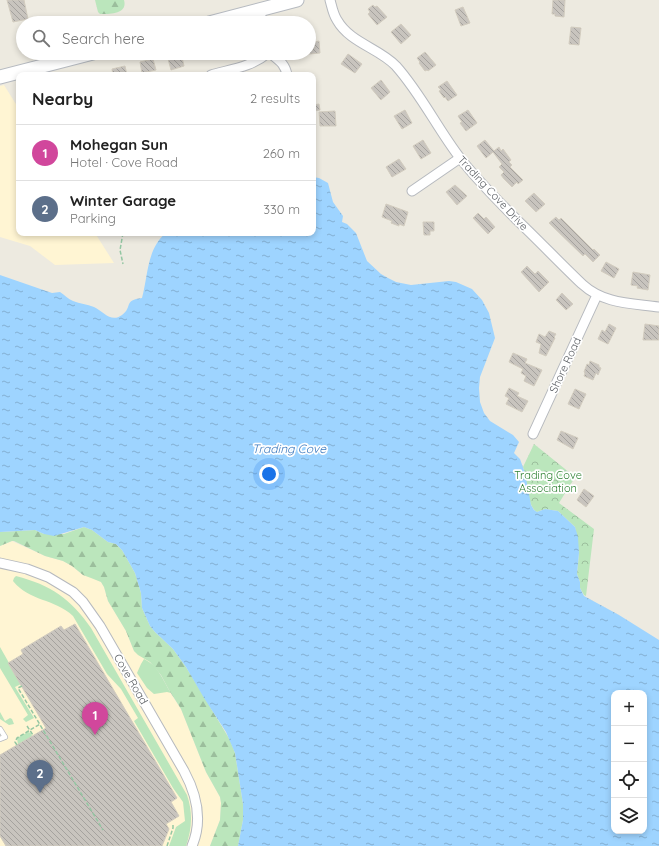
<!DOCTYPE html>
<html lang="en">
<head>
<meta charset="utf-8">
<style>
  :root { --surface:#fff; --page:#f2f2f2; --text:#222; --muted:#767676; --line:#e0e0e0; --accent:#ef3624 }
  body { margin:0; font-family:Quicksand,sans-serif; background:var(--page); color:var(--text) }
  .controls { position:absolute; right:12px; bottom:12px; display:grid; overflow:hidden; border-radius:8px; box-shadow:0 2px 6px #0003 }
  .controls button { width:36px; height:36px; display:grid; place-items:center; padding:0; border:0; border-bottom:1px solid var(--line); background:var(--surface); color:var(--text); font:20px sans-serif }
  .you { position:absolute; left:269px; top:474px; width:14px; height:14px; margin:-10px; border:3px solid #fff; border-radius:50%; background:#1a73e8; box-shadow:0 0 0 6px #1a73e833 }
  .badge { display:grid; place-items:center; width:26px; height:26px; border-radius:50%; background:var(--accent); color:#fff; font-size:13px; font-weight:700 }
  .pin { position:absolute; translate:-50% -33px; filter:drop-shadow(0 1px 2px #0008) }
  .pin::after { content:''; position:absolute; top:21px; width:14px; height:12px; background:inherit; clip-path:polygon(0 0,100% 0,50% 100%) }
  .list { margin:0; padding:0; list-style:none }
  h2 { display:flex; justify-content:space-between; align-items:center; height:52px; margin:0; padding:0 16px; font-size:17px }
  h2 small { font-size:13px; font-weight:400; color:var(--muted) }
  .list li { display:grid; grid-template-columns:26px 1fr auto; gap:12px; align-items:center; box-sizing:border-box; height:56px; padding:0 16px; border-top:1px solid var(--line) }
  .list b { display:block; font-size:15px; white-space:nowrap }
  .list p { margin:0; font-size:13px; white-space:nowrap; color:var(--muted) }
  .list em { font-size:13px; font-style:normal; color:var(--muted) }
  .icon { flex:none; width:22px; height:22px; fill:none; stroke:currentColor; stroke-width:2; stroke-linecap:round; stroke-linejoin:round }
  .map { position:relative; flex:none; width:659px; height:846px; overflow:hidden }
  .search { position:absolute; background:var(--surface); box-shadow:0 2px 6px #0003; left:16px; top:16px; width:300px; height:44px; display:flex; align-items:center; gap:10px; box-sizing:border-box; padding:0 14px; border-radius:22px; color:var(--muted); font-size:15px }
  .panel { position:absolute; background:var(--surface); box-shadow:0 2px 6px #0003; left:16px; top:72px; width:300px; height:164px; border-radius:8px }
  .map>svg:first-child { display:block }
  .commercial { fill:#fff5d3 }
  .green { fill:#bbe6bc }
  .forest { fill:url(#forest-firs) }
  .park { fill:url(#park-crowns) }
  .water { fill:url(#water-ripples); fill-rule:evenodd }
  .building { fill:url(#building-back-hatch); stroke:#d2ccbf }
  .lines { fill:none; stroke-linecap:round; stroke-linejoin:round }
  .lane-casing { stroke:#b6b9be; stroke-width:6 }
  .street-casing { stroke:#b6b9be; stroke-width:11 }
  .secondary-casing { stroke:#b6bac0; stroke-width:15 }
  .path { stroke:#94c7a3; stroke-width:1.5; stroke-dasharray:4 2; stroke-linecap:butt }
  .lane { stroke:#fff; stroke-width:4.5 }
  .street { stroke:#fff; stroke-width:9 }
  .secondary { stroke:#fff; stroke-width:13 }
  .labels { text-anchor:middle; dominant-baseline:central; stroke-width:3.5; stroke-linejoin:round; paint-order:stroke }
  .street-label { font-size:11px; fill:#595d62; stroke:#fff }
  .park-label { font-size:11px; fill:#308235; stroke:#fff }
  .water-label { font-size:12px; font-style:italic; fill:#3b79be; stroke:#fff }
</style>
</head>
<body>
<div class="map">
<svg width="659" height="846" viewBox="0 0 659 846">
  <defs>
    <pattern id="forest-firs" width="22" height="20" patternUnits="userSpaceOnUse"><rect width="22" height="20" fill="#bbe6bc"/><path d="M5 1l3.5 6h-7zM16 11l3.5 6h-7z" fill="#9bbe9c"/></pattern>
    <pattern id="park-crowns" width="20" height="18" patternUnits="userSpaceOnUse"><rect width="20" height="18" fill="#bbe6bc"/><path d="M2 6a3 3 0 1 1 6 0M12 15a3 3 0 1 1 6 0" fill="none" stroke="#9bbe9c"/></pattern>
    <pattern id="water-ripples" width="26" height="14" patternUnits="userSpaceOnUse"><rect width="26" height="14" fill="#9ed4ff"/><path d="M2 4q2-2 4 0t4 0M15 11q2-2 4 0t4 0" fill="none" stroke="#84afd2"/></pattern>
    <pattern id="building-back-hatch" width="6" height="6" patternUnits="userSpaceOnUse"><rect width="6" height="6" fill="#c8c4be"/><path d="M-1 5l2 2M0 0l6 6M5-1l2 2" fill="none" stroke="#a5a29e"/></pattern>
  </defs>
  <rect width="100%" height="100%" fill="#edeae0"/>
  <path class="commercial" d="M4,85L19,109V233H95L114,263L55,265L30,246L0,237V86Z
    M12,541L45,556L63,561L72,566L83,575L91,577L101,582L104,587L108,601L126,631L134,651L150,662L181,709L206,772L220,797L221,803L220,820L210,846H0V546Z"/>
  <path class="green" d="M16,576C51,585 71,599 91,628L187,795C193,813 192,829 186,846H169L176,827L185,821L183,802L173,788L134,721L138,718L121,689L107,674L73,616C54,598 30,602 13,581L14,578Z
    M0,647L21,684L15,687L34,718L26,722L23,719L28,715L0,668Z
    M144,659C159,666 163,681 171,693L167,692L154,694L147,688L137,673L141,664Z
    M0,712L5,721L10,718L12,719L14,724L9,725L0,719Z
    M28,732L31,733L32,736L18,745L17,738Z"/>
  <path class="forest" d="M95,0H124C128,14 110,14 100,14L98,12Z
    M84,527L92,530L108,542L116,544L122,550L135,573L141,593L142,608L150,626L155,632L173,649L186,667L230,740L235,753L243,804V820L238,846H210L220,820L221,803L220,797L206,772L181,709L169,690L161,675L150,662L138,655L134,651L126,631L108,601L104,587L101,582L91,578L83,575L72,566L63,561L45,556L14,541H12L0,546V532L35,530L44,534H64Z"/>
  <path class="park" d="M534,444L575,477L559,503L594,529L586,596L584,595L580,588V582L577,574L579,553L575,527L558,511L545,509L537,512C527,507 527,479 523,467Z"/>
  <path class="water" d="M313,177L319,178L328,183L333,202L343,216L342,222L347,224L356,233L367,261L381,274L388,278L396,282L411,285L449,281L456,282L472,289L482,300L489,313L495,338L480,377L479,388L480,402L484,413L490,421L513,435L519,442L514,453L520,459L525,473L531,505L534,510L537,512L545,509L558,511L575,527L578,537L579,553L577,574L580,582V588L584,596L619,615L659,640V846H238L243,820V804L235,753L226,732L204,698L186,667L173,649L155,632L150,626L142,608L141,593L135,573L122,550L116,544L108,542L92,530L84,527L54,536L44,534L35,530L0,532V275L52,293L60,292C65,295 68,299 73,301C80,304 87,304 94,307C104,312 111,323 122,315C133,307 123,300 142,298C148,276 147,248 166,233H313ZM614,693H644V831H614Z"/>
  <path class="building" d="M7,0H24L28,19L13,22Z
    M553,0H565L564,17L555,16V14H552Z
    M373,5L375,7L377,6L387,17L377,25L368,14L370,12L368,9Z
    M463,7L470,23L461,26L455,10Z
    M401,24L411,35L401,44L391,32Z
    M571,27L581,28L579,45L569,44Z
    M319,41L320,53L309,54V43Z
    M425,52L436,65L428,71L427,70L425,71L419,63L420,62L417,58Z
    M172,53H181L184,66L171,70L167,55Z
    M348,54L362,64L355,73L341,64Z
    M153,59L156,70L142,73L140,62Z
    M125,66L127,75H113L112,69Z
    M381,80L390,92L381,100L371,88Z
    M447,81L457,95L448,101L445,97L444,98L439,91L441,90L438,87Z
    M319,104L320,110L314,111L313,105Z
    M405,110L412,123L402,129L394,116Z
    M468,110L477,123L466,131L460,123L462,122L458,116Z
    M335,111L336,126H320L319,112Z
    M423,140L431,153L421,159L413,146Z
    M485,140L494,151L499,147L501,151L503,149L511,160L509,162L512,165L510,167L523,180L518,184L517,182L512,187L504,179L501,175L504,172L499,167L502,164L493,152L486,158L477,146Z
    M399,159L406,169L392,177L386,167Z
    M455,185L467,196L457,205L446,192Z
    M534,193L545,204L536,212L525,201Z
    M386,204L408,212L404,226L399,224V226L391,223L392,221L382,217Z
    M478,213L484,219L486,217L495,227L488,234L473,218Z
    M556,217L559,220L561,218L593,250L594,249L600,255L593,262L585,254L583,256L549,223Z
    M423,222H434V231H430V235H424Z
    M606,262L619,269L614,278L601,271Z
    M527,266L535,274L538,271L549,282L539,292L521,272Z
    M633,272L650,275L648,290L637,288L638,286L631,285Z
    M562,293L573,304L566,310L556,300Z
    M609,324L616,328L608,344L598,339L602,330L605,332Z
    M645,324L659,326V340H643Z
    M549,331L556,334L554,337L555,338L546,356L539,353L541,344L536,342L539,334L545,337Z
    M513,353L527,359L525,363L542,370L534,386L524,381L526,376L521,373L523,369L509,362Z
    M590,361L599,365V367L601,368L598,375L596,373L593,380L584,376L585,373L584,372L587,364L589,365Z
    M509,388L519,393L517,396L528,401L522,412L506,404L509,398L505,396Z
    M575,389L586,394L579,409L568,404Z
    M561,431L578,438L573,449L557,440Z
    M584,489L594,496L586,507L577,500Z
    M75,624L177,798L171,802L179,816L166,824L169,829L162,846H6L0,836V755L46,728L8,663L23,654L21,650L61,626L64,630Z"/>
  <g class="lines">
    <g class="lane-casing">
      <path id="lane" d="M0,729L5,737L0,739"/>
    </g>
    <g class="street-casing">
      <path id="street" d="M330,0C332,7 333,14 337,20C350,43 379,48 396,66C421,94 437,128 460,158C477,180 497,200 517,220C539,241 560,263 582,284C604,304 630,303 659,307
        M260,10L262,23
        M270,53C278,60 285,63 287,75
        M211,75C232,69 251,67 268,53
        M412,191L460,158
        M533,434L597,295
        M0,563L27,569L48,577L73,592L83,602L100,626L184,771C197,795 203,820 192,846"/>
    </g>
    <g class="secondary-casing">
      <path id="secondary" d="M209,23L297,0
        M0,77L93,53"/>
    </g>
    <path class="path" d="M123,233L120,250L123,264
      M22,686L18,688L103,830
      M27,726L33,735
      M17,745L15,742L17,738L40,724
      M167,846L173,828V824"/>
    <use href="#lane" class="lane"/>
    <use href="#street" class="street"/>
    <use href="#secondary" class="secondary"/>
  </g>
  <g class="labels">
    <g class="street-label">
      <text transform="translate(493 193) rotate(47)">Trading Cove Drive</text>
      <text transform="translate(565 365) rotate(-65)">Shore Road</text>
      <text transform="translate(131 679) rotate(60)">Cove Road</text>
    </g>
    <g class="park-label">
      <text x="548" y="475">Trading Cove<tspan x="548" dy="13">Association</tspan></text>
    </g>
    <g class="water-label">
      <text x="289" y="448">Trading Cove</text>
    </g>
  </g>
</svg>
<div class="controls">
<button>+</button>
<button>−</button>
<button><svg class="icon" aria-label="locate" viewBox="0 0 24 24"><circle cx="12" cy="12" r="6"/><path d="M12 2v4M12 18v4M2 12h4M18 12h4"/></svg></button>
<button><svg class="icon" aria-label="layers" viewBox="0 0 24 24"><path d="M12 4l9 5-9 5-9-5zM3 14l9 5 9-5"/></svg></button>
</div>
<div class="you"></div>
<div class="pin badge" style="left:95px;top:735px;background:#d1479c">1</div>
<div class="pin badge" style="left:40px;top:793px;background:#5c6f8a">2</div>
<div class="search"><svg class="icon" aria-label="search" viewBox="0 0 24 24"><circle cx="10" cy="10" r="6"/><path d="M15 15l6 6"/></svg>Search here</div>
<section class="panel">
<h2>Nearby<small>2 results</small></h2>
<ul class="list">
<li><span class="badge" style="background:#d1479c">1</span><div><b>Mohegan Sun</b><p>Hotel · Cove Road</p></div><em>260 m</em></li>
<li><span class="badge" style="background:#5c6f8a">2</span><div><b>Winter Garage</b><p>Parking</p></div><em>330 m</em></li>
</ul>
</section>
</div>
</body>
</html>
